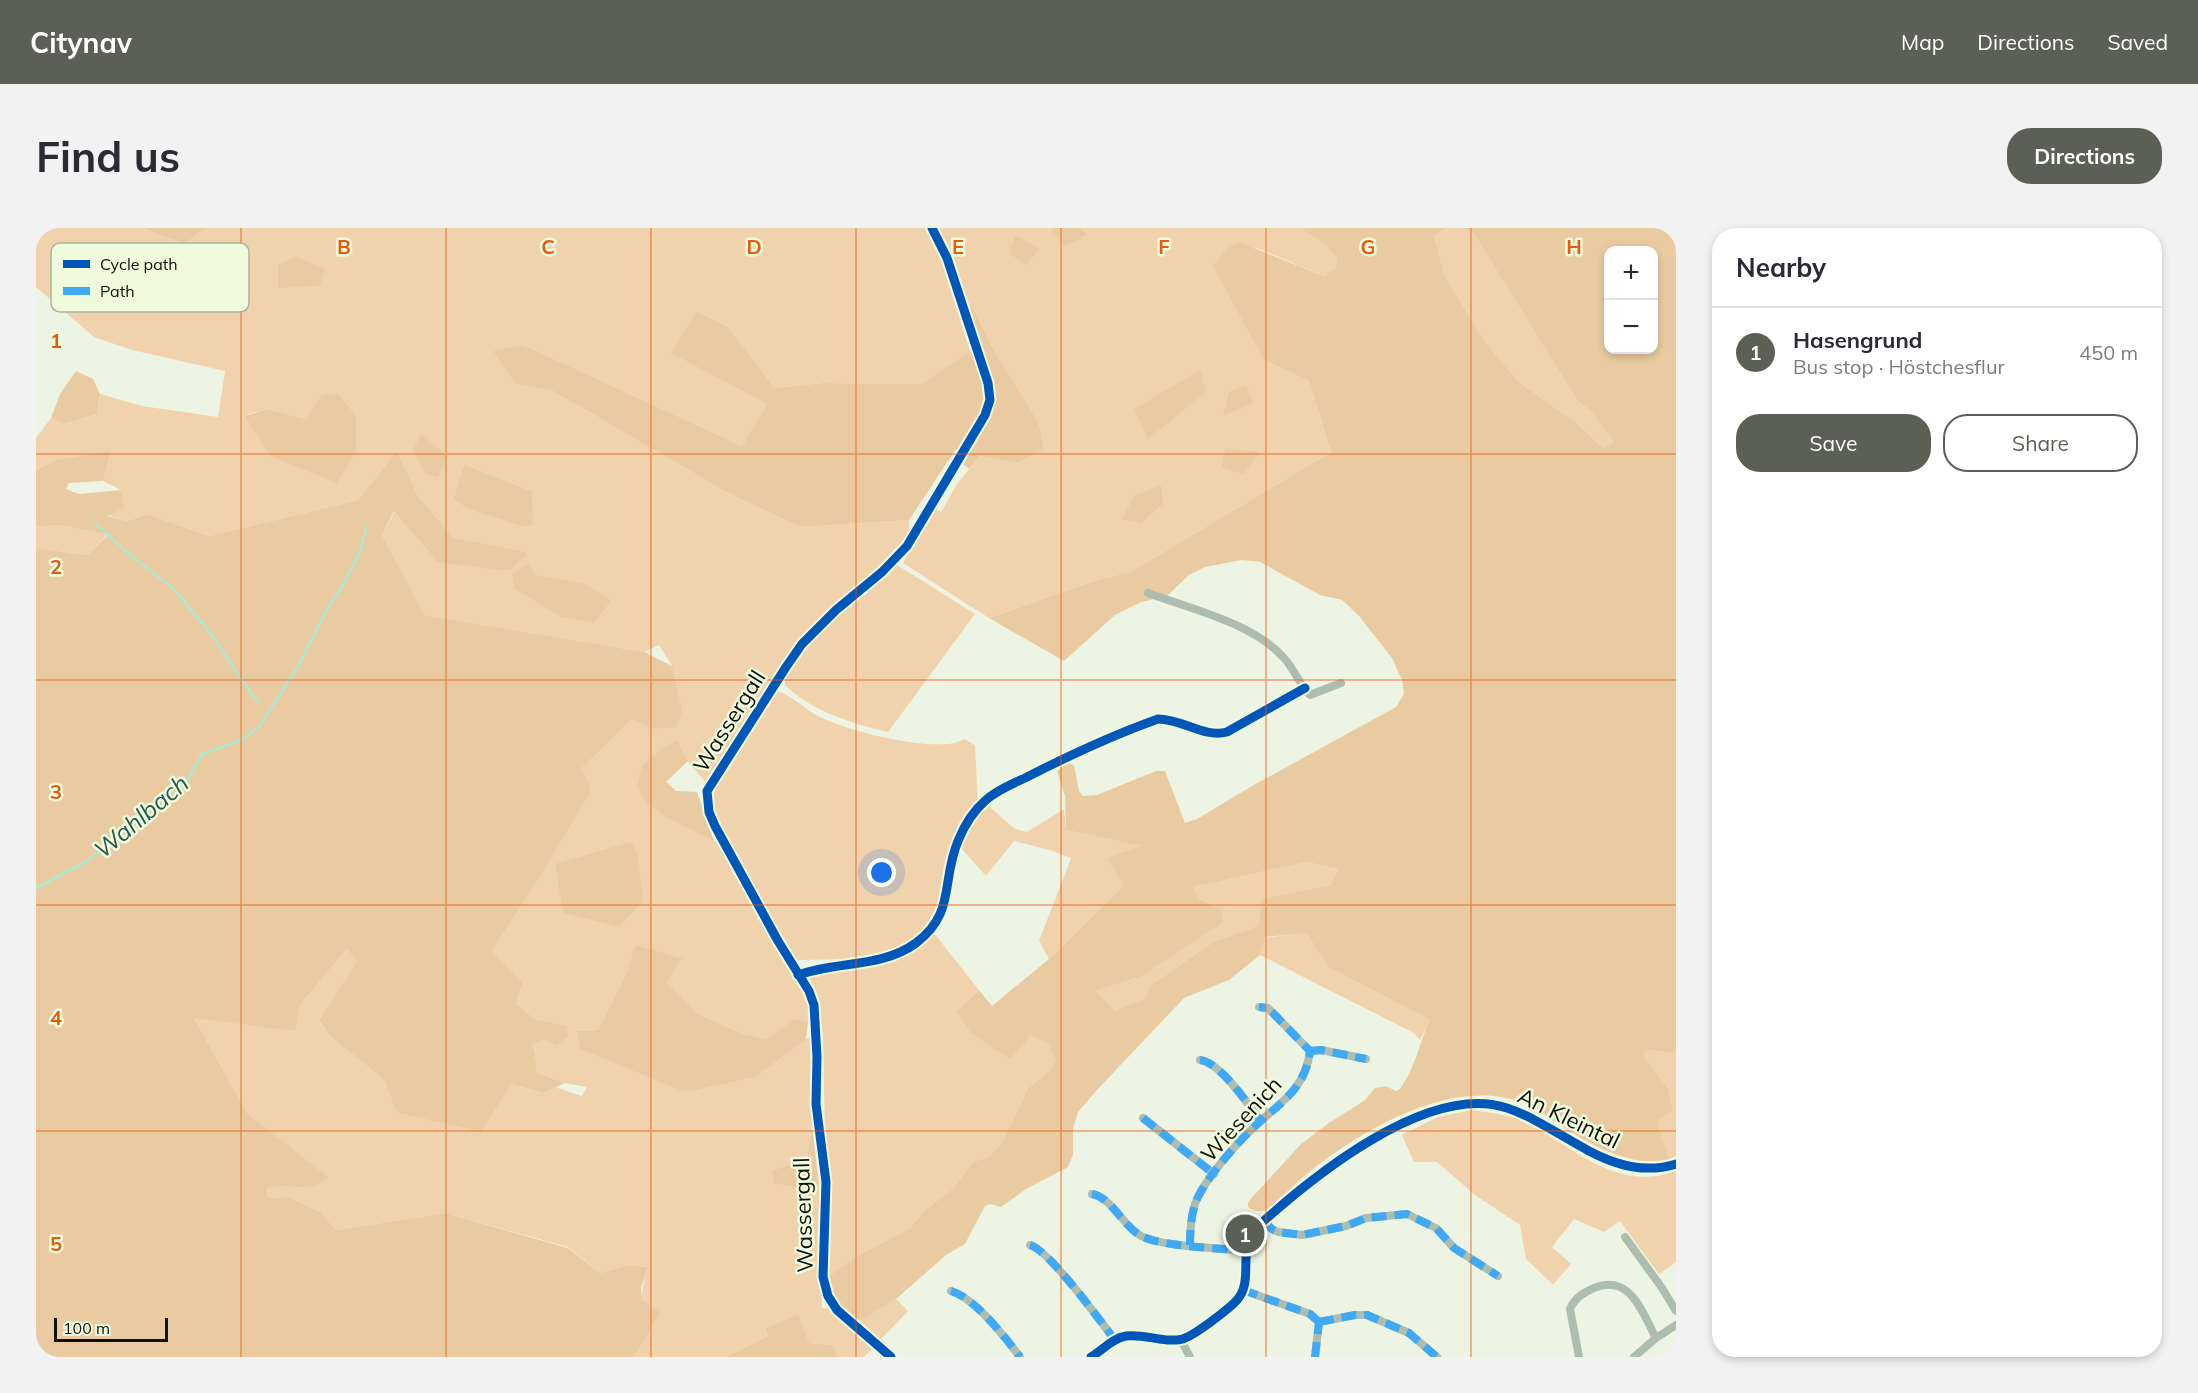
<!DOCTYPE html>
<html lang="en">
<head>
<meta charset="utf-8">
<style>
  :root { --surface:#fff; --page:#f2f2f3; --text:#2b2b33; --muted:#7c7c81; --line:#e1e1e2; --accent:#5c6054 }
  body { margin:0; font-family:Mulish,sans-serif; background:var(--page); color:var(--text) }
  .controls { position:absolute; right:18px; top:18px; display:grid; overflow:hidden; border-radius:12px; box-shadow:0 3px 9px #0003 }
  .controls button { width:54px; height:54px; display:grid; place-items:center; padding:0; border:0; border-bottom:2px solid var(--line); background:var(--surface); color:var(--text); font:30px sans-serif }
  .scale { position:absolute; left:18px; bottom:15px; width:114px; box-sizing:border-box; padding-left:6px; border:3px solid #0e1107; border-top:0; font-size:16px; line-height:21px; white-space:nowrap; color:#0e1107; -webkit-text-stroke:4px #f0fbdd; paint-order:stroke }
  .you { position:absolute; left:846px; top:645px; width:21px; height:21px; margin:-15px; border:4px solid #fff; border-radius:50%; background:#1a73e8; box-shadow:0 0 0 9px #1a73e833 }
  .badge { display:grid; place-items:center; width:39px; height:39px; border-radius:50%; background:var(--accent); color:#fff; font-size:20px; font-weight:700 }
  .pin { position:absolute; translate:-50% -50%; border:3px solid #fff; box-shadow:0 2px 6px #0006 }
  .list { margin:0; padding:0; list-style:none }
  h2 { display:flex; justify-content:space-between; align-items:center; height:78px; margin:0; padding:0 24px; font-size:26px }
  h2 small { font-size:20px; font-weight:400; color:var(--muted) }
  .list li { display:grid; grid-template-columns:39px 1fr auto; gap:18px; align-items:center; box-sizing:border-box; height:90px; padding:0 24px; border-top:2px solid var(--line) }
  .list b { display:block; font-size:22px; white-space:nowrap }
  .list p { margin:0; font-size:20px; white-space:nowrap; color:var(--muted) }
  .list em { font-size:20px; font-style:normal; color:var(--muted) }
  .actions { display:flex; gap:12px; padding:18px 24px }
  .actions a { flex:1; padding:14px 0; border:2px solid var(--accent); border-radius:24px; text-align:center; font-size:21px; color:var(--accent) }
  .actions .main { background:var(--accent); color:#fff }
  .map { position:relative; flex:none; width:1640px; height:1129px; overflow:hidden; border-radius:24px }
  header { display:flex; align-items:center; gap:36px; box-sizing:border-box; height:84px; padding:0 30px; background:var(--accent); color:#fff }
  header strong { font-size:28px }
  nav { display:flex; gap:33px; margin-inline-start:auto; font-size:21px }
  .intro { display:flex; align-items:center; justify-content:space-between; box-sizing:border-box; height:144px; padding:0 36px }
  h1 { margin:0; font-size:42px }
  .button { padding:15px 27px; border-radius:24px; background:var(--accent); color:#fff; font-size:21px; font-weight:700 }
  main { display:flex; gap:36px; padding:0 36px }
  aside { flex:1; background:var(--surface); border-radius:24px; box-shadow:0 3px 9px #0003 }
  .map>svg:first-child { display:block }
  .green { fill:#f0d2ac; fill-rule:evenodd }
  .forest { fill:#eacba1; fill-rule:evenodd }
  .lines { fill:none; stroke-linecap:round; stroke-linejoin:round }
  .stream { stroke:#9eeedd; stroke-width:2 }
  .minor { stroke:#adbdaf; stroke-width:8 }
  .quiet { stroke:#3fa9f5; stroke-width:8; stroke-dasharray:15 8; stroke-linecap:butt }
  .cycleway-casing { stroke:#f0fbdd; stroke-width:13 }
  .cycleway { stroke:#0057b8; stroke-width:9 }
  .grid { fill:none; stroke:#e8590c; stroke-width:1.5; stroke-opacity:0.55 }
  .labels { text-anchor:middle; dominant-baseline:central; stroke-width:5; stroke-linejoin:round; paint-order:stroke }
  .street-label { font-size:22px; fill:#0e1107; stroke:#f0fbdd }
  .water-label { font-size:24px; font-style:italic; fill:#285952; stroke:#f0fbdd }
  .key { fill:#f0fbdd; stroke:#acb59d; stroke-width:1.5 }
  .key-label { font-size:16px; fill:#0e1107 }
  .grid-label { font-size:20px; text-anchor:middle; font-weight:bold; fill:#e8590c; stroke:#f0fbdd; stroke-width:5; stroke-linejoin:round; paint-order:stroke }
</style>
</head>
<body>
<header>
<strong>Citynav</strong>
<nav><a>Map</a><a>Directions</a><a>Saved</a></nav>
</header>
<div class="intro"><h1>Find us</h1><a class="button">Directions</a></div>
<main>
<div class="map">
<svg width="1640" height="1129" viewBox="0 0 1640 1129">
  <rect width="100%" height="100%" fill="#eef4e4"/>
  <path class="green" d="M0,0H106L149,16L164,4L174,0H890L905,32L934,123L885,156L786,155L739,160L691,98L661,83L636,125L731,176L706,218L488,117L480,156L515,162L690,264L764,299L873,292V308L867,318L842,343L770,406L670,555L652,533L642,512L606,538L678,613H683L769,765L775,790L772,794L758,793L730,811L708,806L662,786L629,754L647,732L599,718L590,746L562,802L540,803L544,821L770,811L776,809V898L771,931L737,942L777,962L783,956L786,1080L794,1081L838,1119L828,1129H802L797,1117L773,1115L729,1102L732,1108L690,1129H596L601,1124C604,1096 603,1066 612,1039L592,1037L564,1045L532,1019L409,985L300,1002L285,984L252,969L232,970L231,961L242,958L276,960L291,949L211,885L158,790L264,777L311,721L322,734L283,794L293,807L348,852L360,884L475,856L508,865L519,859L546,868L551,859L528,855L501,844L499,824L496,818L508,811L501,792L480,776L487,754L456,723L502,652L546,540L596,491L615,501L636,438L623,417L608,424L389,387L346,307L359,283L465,342H474L490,329L418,310L382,268L361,223L322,272L173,308L111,286L91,293L70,287L85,262L67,253L75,223L22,231L0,242V210L15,190L27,196L61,186L64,166L106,178L182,189L189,143L96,122L58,109L0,59ZM231,181L270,191L209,187ZM428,236L496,263L489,298L434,282L417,272ZM493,336L500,347L487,365L479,361ZM595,614L528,685L574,621Z
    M903,0H1017L1014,3L1051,5L1044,0H1264L1290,17L1301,30L1300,39L1288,48L1219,19L1228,132L1273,153L1295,224L1094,344L1067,350L953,390L867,335L898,279L905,284L921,256L944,228L981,235L1008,222L1003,195L959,124L937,80L930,79Z
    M1410,0H1429L1438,6L1541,172L1557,185L1579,214L1567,222L1541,195L1484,155L1449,114L1409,48L1398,6Z
    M22,297L73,305L51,327L0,320V299Z
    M861,337L939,386L852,504C815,495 777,484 749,457C745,423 835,358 861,337Z
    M741,463C750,464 770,481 780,487C811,503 877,519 912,516C917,516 924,513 929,511L939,518L942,575L920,607L912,628L907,668L901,687L895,696L874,715L858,724L829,731L757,732L675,579V561L716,497Z
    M950,576L979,601L991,604L1028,581L1030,602L1106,618L1088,657L1013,731L1003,713L1035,630L1014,622L978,613L950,648L924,619Z
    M1270,634L1302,641L1294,657L1227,671L1224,698L1177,714L1115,757L1108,771L1079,784L1059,763L1104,749L1186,682L1162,670L1158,659Z
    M897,704L943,762L923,783L973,830L995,808L1011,813L1020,832L1013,844L992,860L967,913L953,929L937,934L916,961L888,983L874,1000L814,1032L793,1048L795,948L789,907L787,809L783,771L771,748L836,737L859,730Z
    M1271,704L1292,739L1394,792L1384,812L1378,805L1224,727L1228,710Z
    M1613,822L1640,825V928L1634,931L1623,901L1624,892L1637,882L1632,860L1608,828L1609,824Z
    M1436,882C1456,885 1477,887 1495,897C1542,923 1582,964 1640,943V1034L1623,1046L1584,993L1568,1004L1538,991L1516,1019L1535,1036L1517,1057L1490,1031L1484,997L1439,967L1401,934H1378L1366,907L1402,889Z
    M860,1071L872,1083L845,1111L824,1093Z"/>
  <path class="forest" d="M106,0H174L164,4L149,16Z
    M1017,0H1044L1052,6L1029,18L1014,3Z
    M1264,0H1410L1398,7L1409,48L1449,114L1484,155L1541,195L1567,221L1578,214L1557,185L1541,172L1438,6L1429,0H1640V825L1613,822L1609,824L1608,828L1632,860L1637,882L1624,892L1623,901L1634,931C1597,941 1554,917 1524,897C1515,891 1506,884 1497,879C1430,845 1341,893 1286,934C1267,948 1249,966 1231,982C1224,984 1219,984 1212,979V974L1265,916L1293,895L1329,872L1339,860L1350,858L1360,863L1363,862C1379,842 1383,815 1394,792L1292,739L1271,705L1229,709L1224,727L1193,752L1148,770L1061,862L1042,884L1037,901V927L1032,939L990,961L965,979L954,976L949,978L929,1016L910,1027L860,1071L824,1093L801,1076L793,1048L814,1032L874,1000L888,983L916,961L937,934L953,929L967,913L992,860L1013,844L1020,832L1011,814L995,808L974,831L935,805L921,784L943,762L956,778L1013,731L1088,657L1071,630L1105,618L1030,602L1029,568L1021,543L1031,535L1038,537L1043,563L1047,568L1061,567L1120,543H1129L1149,595L1161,591L1216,558L1360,479L1368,466L1366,452L1356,430L1323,388L1306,372L1284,367L1224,334L1206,332L1169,339L1153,347L1131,368L1105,374L1079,387L1028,433L953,390L1067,350L1094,344L1295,224L1273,153L1228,132L1177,38L1190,21L1203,14L1288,48L1300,39L1301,30L1290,17ZM1572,22H1618V122H1572ZM1270,634L1302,641L1294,657L1226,671L1223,698L1177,714L1115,757L1108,771L1079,783L1059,763L1104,749L1187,694L1186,682L1162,670L1158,659Z
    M979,7L1004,21L990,37L974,26Z
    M260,29L289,41L284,58L242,60V37Z
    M930,79L937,80L959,124L1003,195L1008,222L981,235L944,228L933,241L924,234L920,221L873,292L764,299L690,264L515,162L480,156L457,123L488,117L706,218L731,176L635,125L661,83L691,98L739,160L786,155L885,156L934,123H945Z
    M1165,142L1170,164L1112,211L1098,181Z
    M40,143L57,151L64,166L61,186L27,196L15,190L24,166Z
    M1210,157L1217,175L1187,188L1193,164Z
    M302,166L320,188V224L301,255L234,228L209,188L231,181L270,191L286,167Z
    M385,206L411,228L402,249L389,245L377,222Z
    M1189,220L1224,224L1208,246L1186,240Z
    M75,223L67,253L33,255L30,261L43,266L85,262L88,280L71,288L91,293L111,286L173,308L322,272L361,223L382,268L418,310L490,324V329L474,342H465L402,334L358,283L346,307L389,387L608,424L636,438L646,483L641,499L615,501L596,491L546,540L555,562L502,652L456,723L487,754L480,776L501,792L531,798L532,809L520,817L508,811L496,818L499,824L501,844L528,855L508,865L475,856L445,904L360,884L348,852L293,807L283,793L321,734L311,721L264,777L259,803L158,790L211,885L292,949L276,960L242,958L231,961L232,970L252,969L285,984L300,1002L409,985L532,1020L564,1045L592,1037L612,1039L605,1060L606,1072L624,1084L601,1124L596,1129H0V320L51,327L73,306L22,297L0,299V242L22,231Z
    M428,236L496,263L497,296L489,299L434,282L417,272Z
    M1125,257L1127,276L1105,295L1086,291L1099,267Z
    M493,335L500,347L550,356L575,373L558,395L525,389L479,361L476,346Z
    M642,512L652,533L630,554L640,563L661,564L678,613L633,591L610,574L601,558L606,538L628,519Z
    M595,614L602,627L607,673L583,699L527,685L519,636Z
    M599,717L647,731L630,754L662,786L708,806L730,811L758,792L772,794L770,811L719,849L649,864L544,821L540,803L562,802L590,746Z
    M776,898L783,956L777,962L738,955L737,942L771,931Z
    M762,1087L773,1115L797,1117L802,1129H690L732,1108L729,1101Z"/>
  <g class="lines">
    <path class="stream" d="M59,295L95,328L137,360L174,405L222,475
      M0,660L51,633L74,614L93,594L152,552L166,526L206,512L223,499L262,438L289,385L305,360L323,326L331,298"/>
    <path class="minor" d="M1112,365C1155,381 1216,395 1247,429C1258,440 1263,456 1274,467L1305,455
      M762,747C800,733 846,740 880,715C920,685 905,653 922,613C928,598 937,583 950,572C961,562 976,556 989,550C1032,528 1077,507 1122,491C1147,491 1167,510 1191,504L1269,460
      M1274,823L1285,822L1330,831
      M1164,832C1184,834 1213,877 1224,893
      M1107,890L1178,946
      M1056,966C1075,969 1087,998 1105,1008C1127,1019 1184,1020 1211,1023
      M1227,993L1236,1001L1242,1004L1266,1007L1310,998L1330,990L1371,986L1400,1000L1418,1020L1462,1048
      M1589,1009L1626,1060L1640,1083
      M994,1017C1014,1023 1064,1093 1079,1112
      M1154,1017C1154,1003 1155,989 1159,976C1166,955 1199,917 1215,902C1241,876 1269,864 1274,823L1232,780L1223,779
      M1207,1062L1274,1086L1283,1094
      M915,1063C939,1070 969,1109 984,1129
      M1283,1094L1319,1087H1331L1373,1105L1401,1129
      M1145,1112L1154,1129
      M855,1129L801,1082L792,1068L787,1049L790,954L780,876L781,829L778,777L773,763L742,713L679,598L673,584L671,563L750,439L766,416L800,382L846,344L871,318L949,187L954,172L952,155L911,30L896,0
      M1055,1129C1066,1123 1076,1110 1090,1108C1103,1106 1118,1111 1131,1112C1137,1112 1143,1113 1149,1110C1160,1106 1193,1081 1201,1072C1219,1052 1200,1019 1221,999C1276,949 1392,854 1471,880C1528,899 1575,956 1640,936
      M1279,1129L1283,1094
      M1543,1129L1534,1081C1538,1071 1548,1064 1558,1060C1594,1045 1606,1084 1620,1110
      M1598,1129L1620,1110L1640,1097"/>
    <path class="quiet" d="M1274,823L1285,822L1330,831
      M1164,832C1184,834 1213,877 1224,893
      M1107,890L1178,946
      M1056,966C1075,969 1087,998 1105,1008C1127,1019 1184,1020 1211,1023
      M1227,993L1236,1001L1242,1004L1266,1007L1310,998L1330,990L1371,986L1400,1000L1418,1020L1462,1048
      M994,1017C1014,1023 1064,1093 1079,1112
      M1154,1017C1154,1003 1155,989 1159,976C1166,955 1199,917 1215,902C1241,876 1269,864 1274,823L1232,780L1223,779
      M1207,1062L1274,1086L1283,1094
      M915,1063C939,1070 969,1109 984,1129
      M1283,1094L1319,1087H1331L1373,1105L1401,1129
      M1279,1129L1283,1094"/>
    <g class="cycleway-casing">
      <path id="cycleway" d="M762,747C800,733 846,740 880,715C920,685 905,653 922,613C928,598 937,583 950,572C961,562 976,556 989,550C1032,528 1077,507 1122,491C1147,491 1167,510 1191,504L1269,460
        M855,1129L801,1082L792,1068L787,1049L790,954L780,876L781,829L778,777L773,763L742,713L679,598L673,584L671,563L750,439L766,416L800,382L846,344L871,318L949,187L954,172L952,155L911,30L896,0
        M1055,1129C1066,1123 1076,1110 1090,1108C1103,1106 1118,1111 1131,1112C1137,1112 1143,1113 1149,1110C1160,1106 1193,1081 1201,1072C1219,1052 1200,1019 1221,999C1276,949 1392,854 1471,880C1528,899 1575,956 1640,936"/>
    </g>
    <use href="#cycleway" class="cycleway"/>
  </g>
  <path class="grid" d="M205,0V1129M410,0V1129M615,0V1129M820,0V1129M1025,0V1129M1230,0V1129M1435,0V1129M0,226H1640M0,452H1640M0,677H1640M0,903H1640"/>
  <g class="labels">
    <g class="street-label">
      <text transform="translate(693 493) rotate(-58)">Wassergall</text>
      <text transform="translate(1533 890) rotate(26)">An Kleintal</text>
      <text transform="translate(1205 891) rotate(-47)">Wiesenich</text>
      <text transform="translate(767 987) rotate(-92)">Wassergall</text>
    </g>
    <g class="water-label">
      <text transform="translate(105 588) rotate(-40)">Wahlbach</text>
    </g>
  </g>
  <rect x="15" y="15" width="198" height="69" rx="9" class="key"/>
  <rect x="27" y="32" width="27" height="8" fill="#0057b8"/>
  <rect x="27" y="59" width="27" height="8" fill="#3fa9f5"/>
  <g class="key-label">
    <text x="64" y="42">Cycle path</text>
    <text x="64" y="69">Path</text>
  </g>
  <g class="grid-label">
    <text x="308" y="26">B</text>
    <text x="512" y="26">C</text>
    <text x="718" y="26">D</text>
    <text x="922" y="26">E</text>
    <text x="1128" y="26">F</text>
    <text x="1332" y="26">G</text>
    <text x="1538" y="26">H</text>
    <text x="20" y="120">1</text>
    <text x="20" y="346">2</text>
    <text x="20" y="571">3</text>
    <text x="20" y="797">4</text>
    <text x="20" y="1023">5</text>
  </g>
</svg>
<div class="controls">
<button>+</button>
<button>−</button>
</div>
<div class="scale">100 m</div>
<div class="you"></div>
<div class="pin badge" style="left:1209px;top:1006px">1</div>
</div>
<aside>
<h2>Nearby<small></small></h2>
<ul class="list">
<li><span class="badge">1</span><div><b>Hasengrund</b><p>Bus stop · Höstchesflur</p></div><em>450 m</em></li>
</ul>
<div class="actions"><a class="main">Save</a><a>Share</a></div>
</aside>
</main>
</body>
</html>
